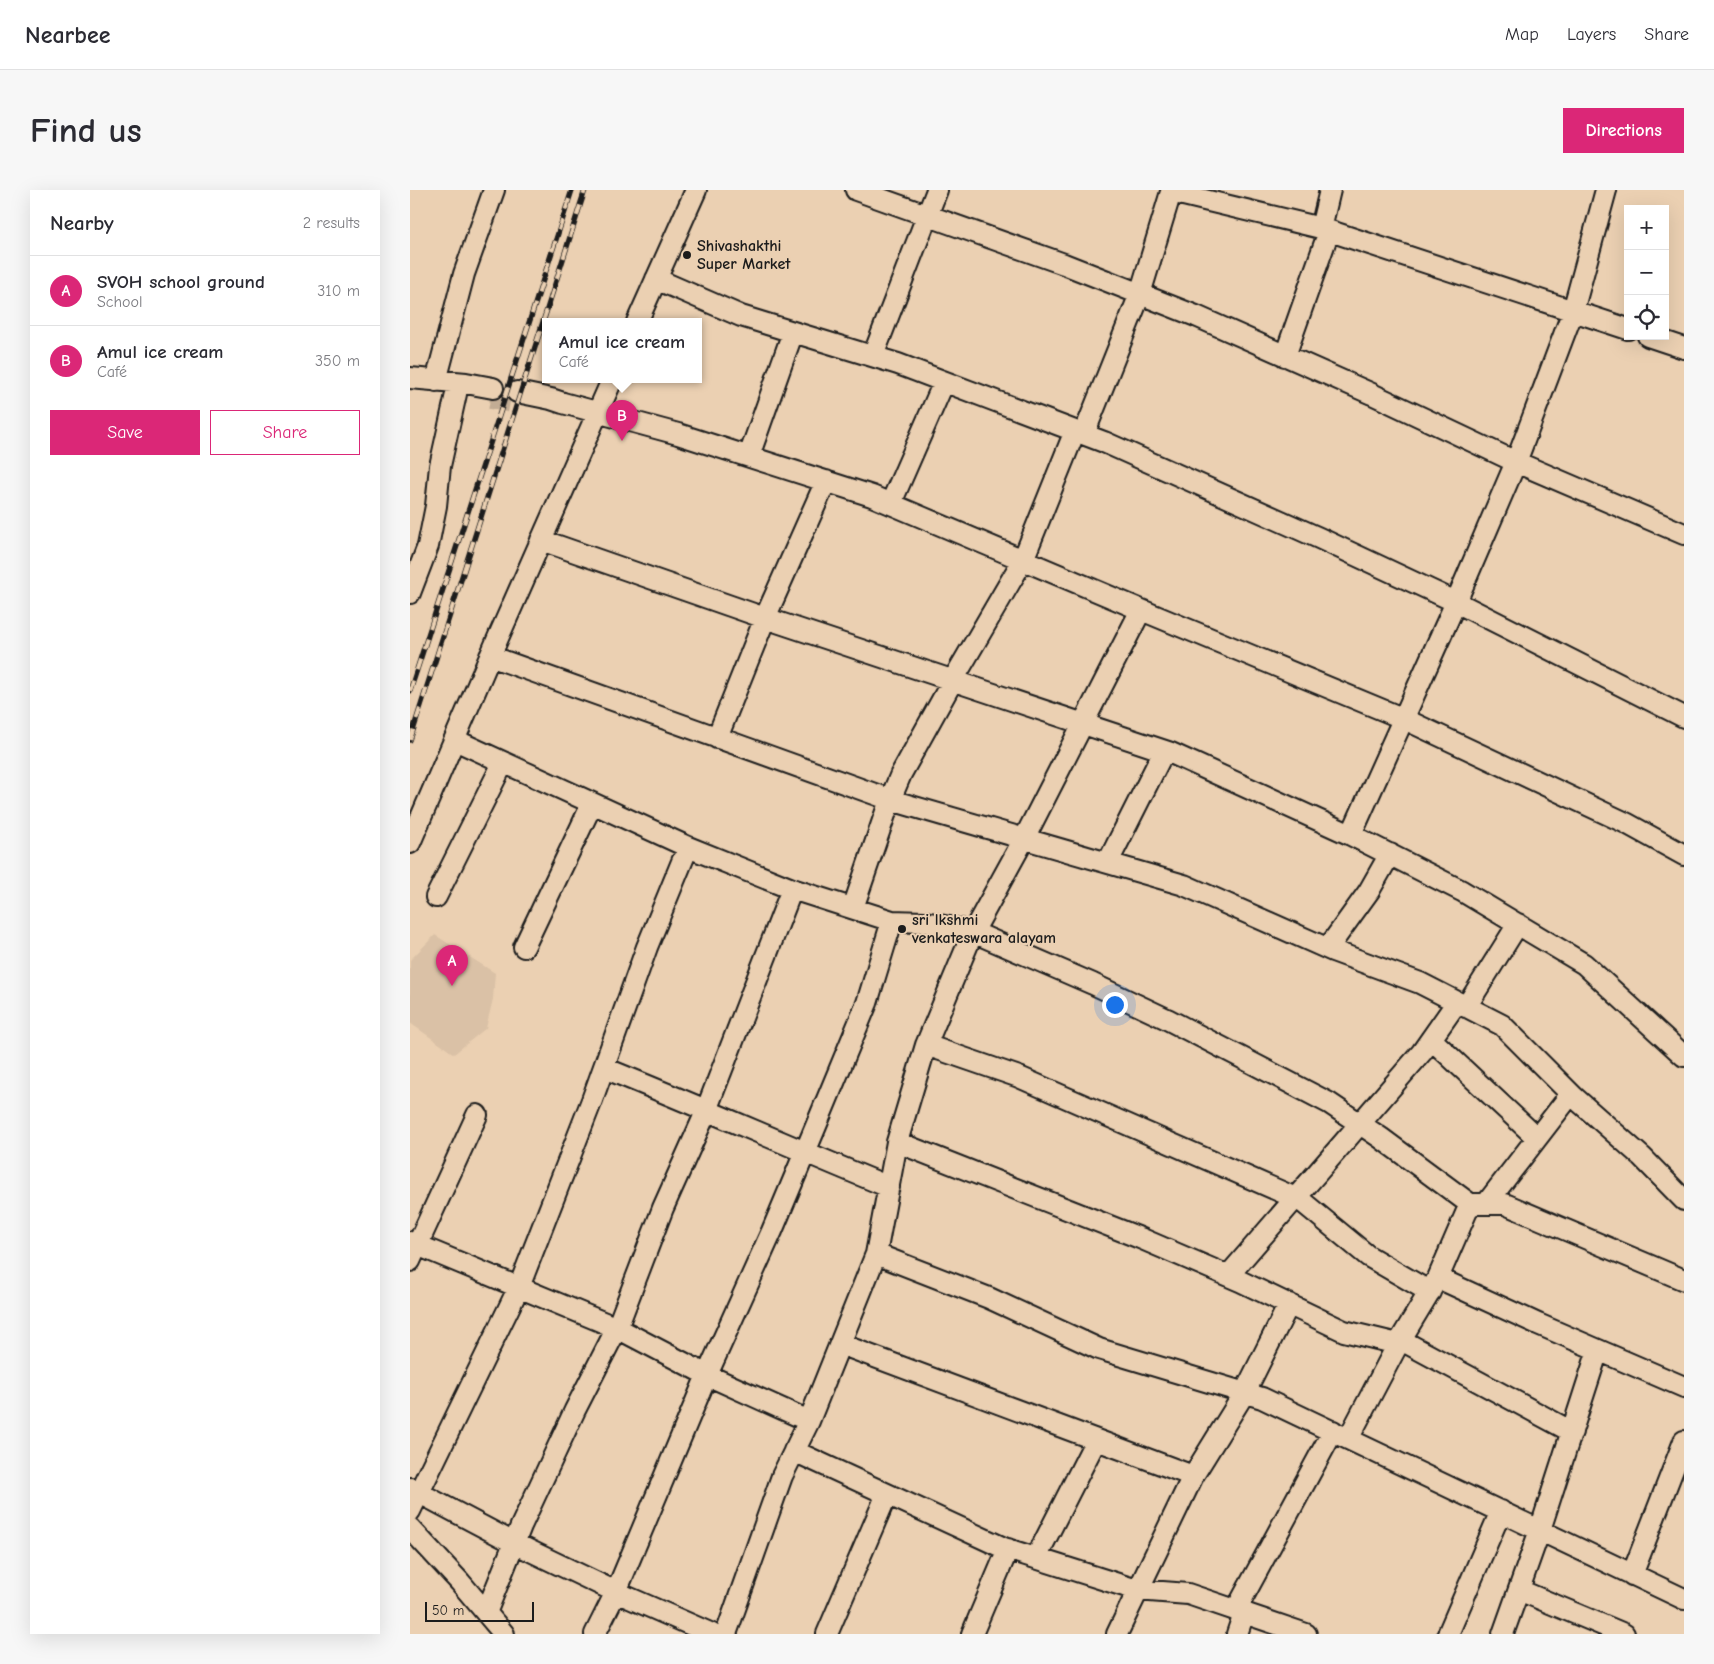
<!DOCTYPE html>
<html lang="en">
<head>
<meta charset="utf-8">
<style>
  :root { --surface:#fff; --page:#f7f7f7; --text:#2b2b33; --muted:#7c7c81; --line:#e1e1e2; --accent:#db2777 }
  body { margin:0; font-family:"Comic Neue",sans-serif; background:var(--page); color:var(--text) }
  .controls { position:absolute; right:15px; top:15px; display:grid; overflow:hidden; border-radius:0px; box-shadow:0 5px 20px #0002 }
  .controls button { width:45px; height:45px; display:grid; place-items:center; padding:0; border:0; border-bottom:1px solid var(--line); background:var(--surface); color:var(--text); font:25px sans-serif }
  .scale { position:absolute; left:15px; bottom:12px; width:109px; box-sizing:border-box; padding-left:5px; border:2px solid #1c1c1c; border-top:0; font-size:14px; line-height:18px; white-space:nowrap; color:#1c1c1c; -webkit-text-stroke:4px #ebd0b2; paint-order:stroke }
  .you { position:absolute; left:704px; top:814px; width:18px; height:18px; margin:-12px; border:4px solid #fff; border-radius:50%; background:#1a73e8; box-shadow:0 0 0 8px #1a73e833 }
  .badge { display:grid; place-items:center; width:32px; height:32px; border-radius:50%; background:var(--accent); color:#fff; font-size:16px; font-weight:700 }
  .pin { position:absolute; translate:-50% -41px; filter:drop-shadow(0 1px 2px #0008) }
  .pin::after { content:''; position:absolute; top:26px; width:18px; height:15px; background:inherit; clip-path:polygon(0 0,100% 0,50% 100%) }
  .popup { position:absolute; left:132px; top:128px; width:160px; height:65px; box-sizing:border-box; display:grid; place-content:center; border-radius:0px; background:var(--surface); filter:drop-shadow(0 1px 4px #0005); font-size:16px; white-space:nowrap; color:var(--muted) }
  .popup b { font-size:19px; color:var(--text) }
  .popup::after { content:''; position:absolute; left:50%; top:100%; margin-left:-10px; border:10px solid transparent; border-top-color:var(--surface) }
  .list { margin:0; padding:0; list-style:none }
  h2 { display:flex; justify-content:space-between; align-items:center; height:65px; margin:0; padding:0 20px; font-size:21px }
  h2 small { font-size:16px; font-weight:400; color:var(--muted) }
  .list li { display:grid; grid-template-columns:32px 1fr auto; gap:15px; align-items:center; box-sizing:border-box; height:70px; padding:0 20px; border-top:1px solid var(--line) }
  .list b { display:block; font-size:19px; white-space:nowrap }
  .list p { margin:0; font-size:16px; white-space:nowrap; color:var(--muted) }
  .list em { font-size:16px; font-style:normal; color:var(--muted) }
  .actions { display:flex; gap:10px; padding:15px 20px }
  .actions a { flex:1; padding:11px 0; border:1px solid var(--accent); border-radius:0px; text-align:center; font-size:18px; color:var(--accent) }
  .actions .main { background:var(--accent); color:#fff }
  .icon { flex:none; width:28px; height:28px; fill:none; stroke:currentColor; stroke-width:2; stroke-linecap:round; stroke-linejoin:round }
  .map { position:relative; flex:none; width:1274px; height:1444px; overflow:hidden; border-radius:0px }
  header { display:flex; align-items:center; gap:30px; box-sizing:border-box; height:70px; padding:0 25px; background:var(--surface); border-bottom:1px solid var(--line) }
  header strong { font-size:24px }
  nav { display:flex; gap:28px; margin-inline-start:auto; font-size:18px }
  .intro { display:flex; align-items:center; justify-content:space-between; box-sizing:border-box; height:120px; padding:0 30px }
  h1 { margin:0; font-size:35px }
  .button { padding:12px 22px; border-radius:0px; background:var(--accent); color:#fff; font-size:18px; font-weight:700 }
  main { display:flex; gap:30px; padding:0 30px }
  aside { flex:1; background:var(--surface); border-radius:0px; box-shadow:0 5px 20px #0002 }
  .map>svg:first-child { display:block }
  .built { fill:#dac1a6 }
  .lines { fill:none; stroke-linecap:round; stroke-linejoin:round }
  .minor-tunnel { stroke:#c2ac94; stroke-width:20; stroke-dasharray:20 10; stroke-linecap:butt }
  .minor-casing { stroke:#1c1c1c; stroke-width:24 }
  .minor { stroke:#ebd0b2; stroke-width:20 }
  .rail-casing { stroke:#1c1c1c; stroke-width:5.5 }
  .rail { stroke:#ebd0b2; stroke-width:4; stroke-dasharray:11; stroke-linecap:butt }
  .poi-dot { fill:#1c1c1c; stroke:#ebd0b2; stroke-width:2 }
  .labels { text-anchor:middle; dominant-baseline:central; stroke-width:4; stroke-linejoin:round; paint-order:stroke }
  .poi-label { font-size:16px; font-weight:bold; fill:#1c1c1c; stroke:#ebd0b2; text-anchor:start }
</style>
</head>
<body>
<header>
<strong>Nearbee</strong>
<nav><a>Map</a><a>Layers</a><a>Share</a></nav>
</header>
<div class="intro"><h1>Find us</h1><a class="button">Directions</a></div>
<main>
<aside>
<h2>Nearby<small>2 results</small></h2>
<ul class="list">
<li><span class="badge">A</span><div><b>SVOH school ground</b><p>School</p></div><em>310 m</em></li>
<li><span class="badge">B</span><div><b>Amul ice cream</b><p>Café</p></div><em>350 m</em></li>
</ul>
<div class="actions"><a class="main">Save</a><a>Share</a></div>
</aside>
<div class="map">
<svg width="1274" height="1444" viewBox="0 0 1274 1444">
  <rect width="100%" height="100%" fill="#ebd0b2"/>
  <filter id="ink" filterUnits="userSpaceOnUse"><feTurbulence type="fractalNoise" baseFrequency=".02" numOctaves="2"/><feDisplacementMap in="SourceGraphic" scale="10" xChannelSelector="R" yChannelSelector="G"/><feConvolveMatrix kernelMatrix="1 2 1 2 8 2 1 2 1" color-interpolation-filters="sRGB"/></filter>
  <g filter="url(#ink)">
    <path class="built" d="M25,745L85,783L83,809L76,838L44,864L0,833V770Z"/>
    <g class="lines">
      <path class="minor-tunnel" d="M80,209L104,213"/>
      <g class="minor-casing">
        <path id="minor" d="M446,0L654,74L786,126L962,204L1106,272L1274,344
          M911,38L920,0
          M246,89L331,126L488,174L694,252L909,348L1046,412L1274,527
          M227,132L286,0
          M1238,146L1274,158
          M463,166L527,0
          M875,166L919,41
          M0,188L56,193L83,198
          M26,191L54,84L84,0
          M107,202L141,209L153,213L268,244L462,306L741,424L992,528L1216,633L1274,665
          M674,244L730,104L761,2L911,38L1218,139
          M339,266L383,142
          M481,313L534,192
          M131,350L355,428L761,563L941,645L1052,701L1174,774L1274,866
          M0,403L18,356L26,316L30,276L46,204
          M80,466L484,611L774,695L923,761L1010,793L1092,835L1164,907L1232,967L1274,1010
          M307,548L355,428L416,291
          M45,550L278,657L382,699L482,731L515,732L563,742L683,794L757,829L919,913L971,948L1060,1014H1095L1274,1090
          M941,645L1046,412L1106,272L1163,121L1196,0
          M0,653L88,448L202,190
          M698,672L754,561
          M26,707L93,573
          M443,718L480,610L491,584L543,490L613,370L665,241
          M114,757L182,614
          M918,758L959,701L980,664
          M1056,817L1108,734
          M1021,849L1127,948
          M516,855L609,887L890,1010L958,1066L1020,1102
          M194,878C289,916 383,958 479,997
          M487,952L730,1048L830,1091L934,1141L988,1154
          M1060,1014L1028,1088L1128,1134L1274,1197
          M1076,1014L1161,904
          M0,1052L207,1138L297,1185L399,1231
          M466,1064L579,1108L689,1159L852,1208L1274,1409
          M0,1071L67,925
          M818,1086L1012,862L1047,812
          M991,1150L1162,1242
          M430,1154L783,1286L707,1444
          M938,1249L988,1154L1026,1091
          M384,1261L594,1358L727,1400L778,1404L896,1444
          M783,1286L835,1202L879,1114
          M0,1298L104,1353L206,1402L302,1444
          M0,1321L109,1097L182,910L237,757L278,657
          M0,1338L50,1392L94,1444
          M626,1368L686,1250
          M1222,1385L1274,1251
          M1109,1400L1214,1444
          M826,1420L923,1241
          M76,1423L111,1336L165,1220L207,1138L253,1018L292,931L382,699
          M185,1444L206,1402L297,1185L362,1041L406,936L457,813L482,731
          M316,1444L372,1286L399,1231L466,1064L487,952L516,855L563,742L614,649L731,420
          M417,1444L477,1304
          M562,1444L598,1359
          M827,1444L834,1423
          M1038,1444L1091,1321
          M1093,1444L1130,1340L1188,1160"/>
      </g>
      <use href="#minor" class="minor"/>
      <g class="rail-casing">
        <path id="rail" d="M0,501L162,0
          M0,550L175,0"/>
      </g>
      <use href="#rail" class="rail"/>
    </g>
  </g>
  <g class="poi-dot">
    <circle cx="277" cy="65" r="5"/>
    <circle cx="492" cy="739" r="5"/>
  </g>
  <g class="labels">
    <g class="poi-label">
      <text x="287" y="56">Shivashakthi<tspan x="287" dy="18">Super Market</tspan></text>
      <text x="502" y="730">sri lkshmi<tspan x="502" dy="18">venkateswara alayam</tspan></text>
    </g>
  </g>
</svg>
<div class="controls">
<button>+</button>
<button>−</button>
<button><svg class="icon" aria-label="locate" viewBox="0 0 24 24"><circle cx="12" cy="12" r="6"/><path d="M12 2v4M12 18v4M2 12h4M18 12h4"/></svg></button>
</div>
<div class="scale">50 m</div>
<div class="you"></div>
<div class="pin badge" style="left:42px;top:796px">A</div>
<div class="pin badge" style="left:212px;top:251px">B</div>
<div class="popup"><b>Amul ice cream</b>Café</div>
</div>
</main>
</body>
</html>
